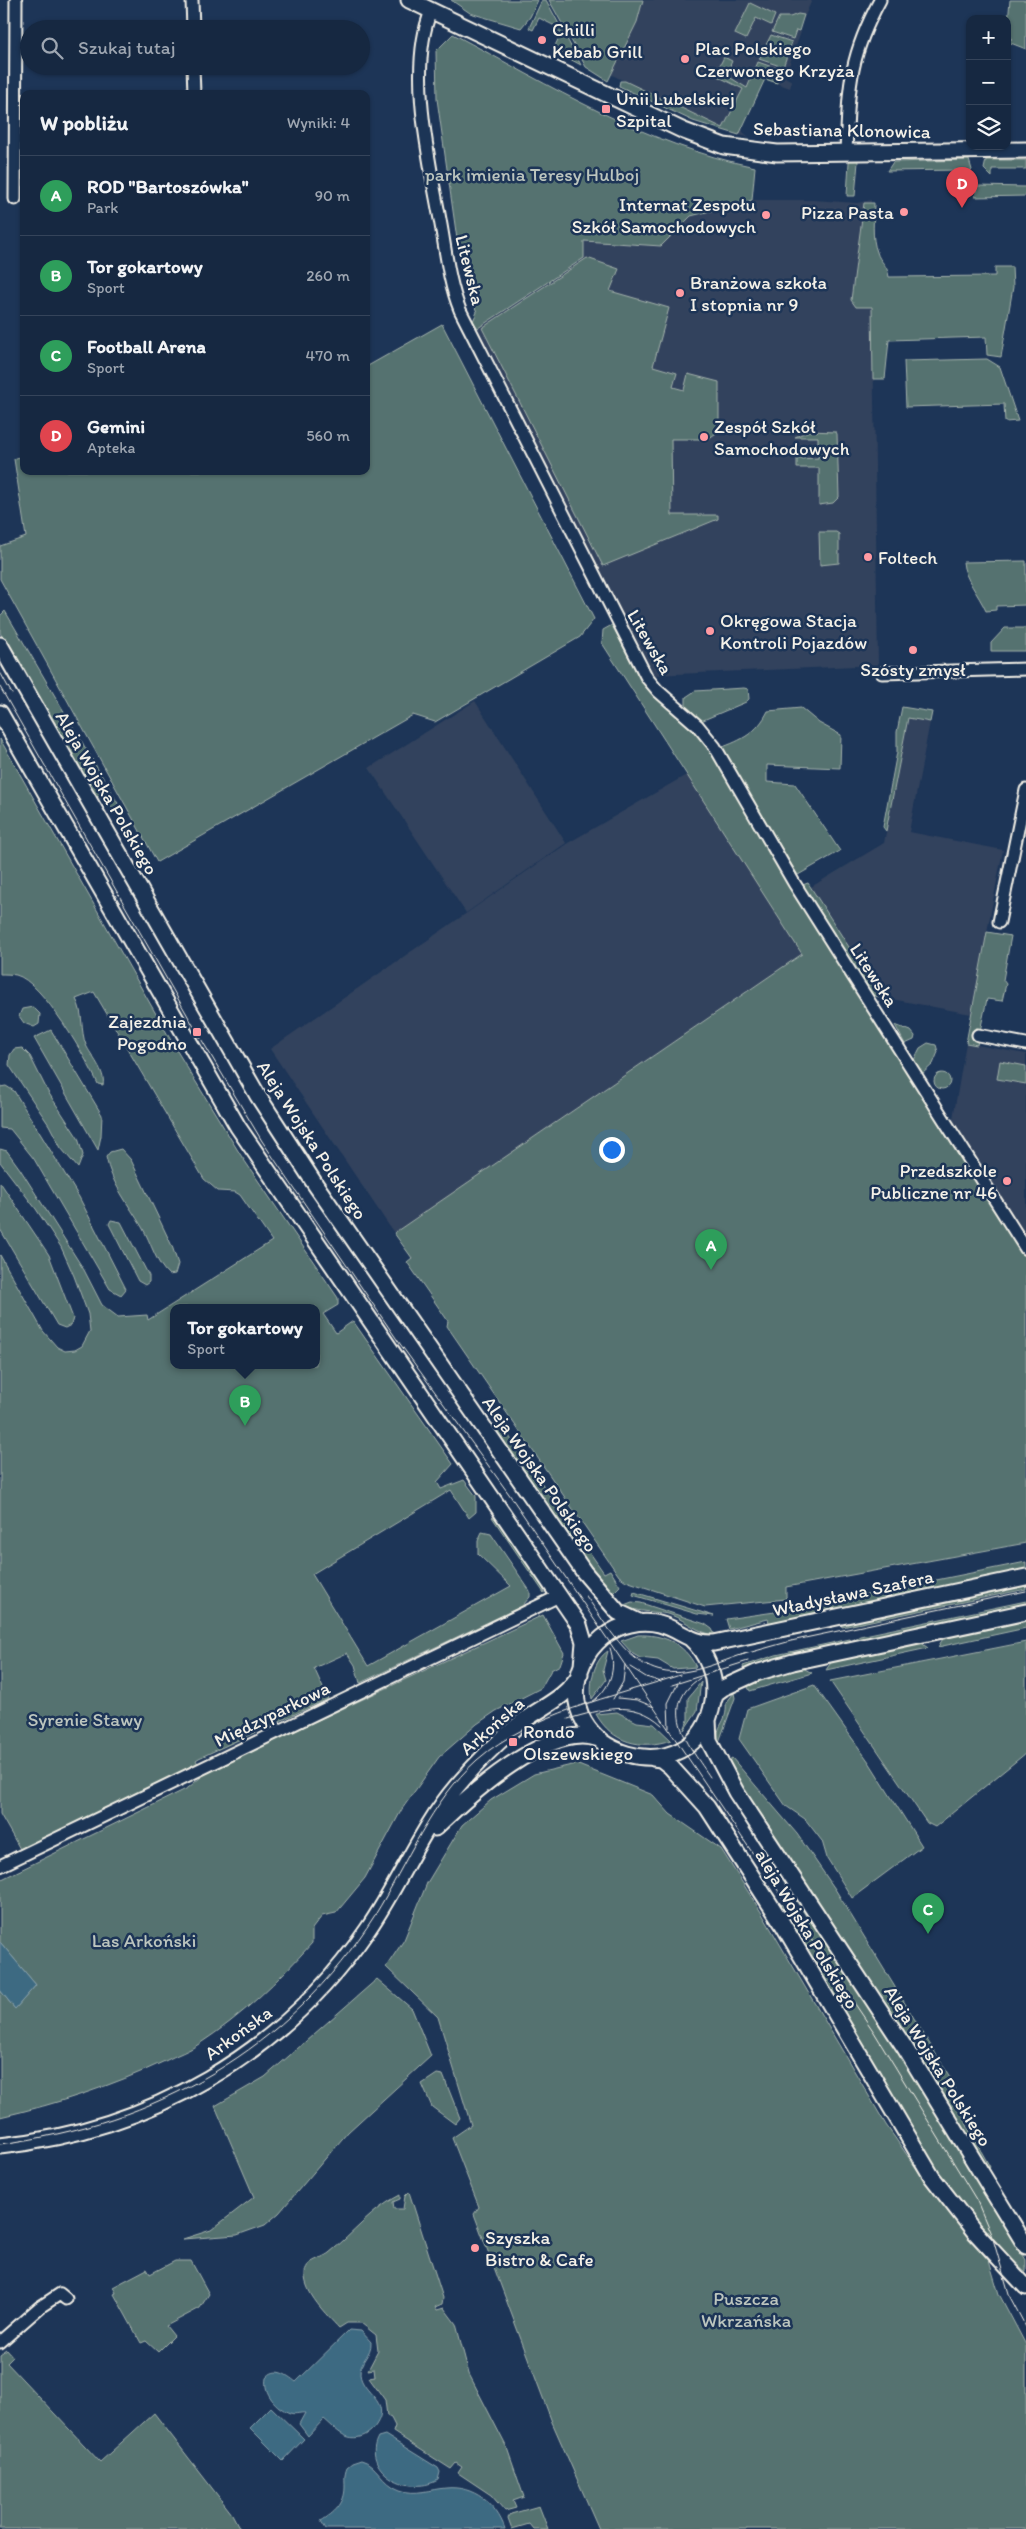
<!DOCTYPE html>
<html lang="pl">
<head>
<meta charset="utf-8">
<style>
  :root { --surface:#162841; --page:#23344c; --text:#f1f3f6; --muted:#9ea6b1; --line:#35445a; --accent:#ea580c }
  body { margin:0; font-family:Itim,sans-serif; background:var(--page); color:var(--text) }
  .controls { position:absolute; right:15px; top:15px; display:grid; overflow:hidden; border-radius:10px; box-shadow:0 1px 4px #0004 }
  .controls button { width:45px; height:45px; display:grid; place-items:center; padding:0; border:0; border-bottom:1px solid var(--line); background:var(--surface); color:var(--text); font:25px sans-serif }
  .you { position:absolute; left:611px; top:1149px; width:18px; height:18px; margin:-12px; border:4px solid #fff; border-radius:50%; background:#1a73e8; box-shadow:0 0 0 8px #1a73e833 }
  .badge { display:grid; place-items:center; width:32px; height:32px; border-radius:50%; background:var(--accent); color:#fff; font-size:16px; font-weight:700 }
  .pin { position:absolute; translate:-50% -41px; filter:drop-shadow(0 1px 2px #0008) }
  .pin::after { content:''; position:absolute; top:26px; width:18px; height:15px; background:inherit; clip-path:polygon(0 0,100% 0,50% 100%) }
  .popup { position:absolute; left:170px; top:1304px; width:150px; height:65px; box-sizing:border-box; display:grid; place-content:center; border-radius:10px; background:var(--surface); filter:drop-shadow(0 1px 4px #0005); font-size:16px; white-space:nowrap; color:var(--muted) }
  .popup b { font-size:19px; color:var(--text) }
  .popup::after { content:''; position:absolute; left:50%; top:100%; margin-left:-10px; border:10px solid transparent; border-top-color:var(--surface) }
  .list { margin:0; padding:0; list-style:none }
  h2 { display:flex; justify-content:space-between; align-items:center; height:65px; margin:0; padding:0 20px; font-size:21px }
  h2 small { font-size:16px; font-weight:400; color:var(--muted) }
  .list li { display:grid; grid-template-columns:32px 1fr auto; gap:15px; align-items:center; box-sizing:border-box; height:80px; padding:0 20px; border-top:1px solid var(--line) }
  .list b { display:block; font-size:19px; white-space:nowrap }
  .list p { margin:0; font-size:16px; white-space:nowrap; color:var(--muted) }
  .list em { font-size:16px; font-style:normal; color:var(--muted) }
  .icon { flex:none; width:28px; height:28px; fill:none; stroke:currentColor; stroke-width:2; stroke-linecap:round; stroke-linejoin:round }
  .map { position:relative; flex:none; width:1026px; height:2529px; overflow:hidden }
  .search { position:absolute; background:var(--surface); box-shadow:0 1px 4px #0004; left:20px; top:20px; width:350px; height:55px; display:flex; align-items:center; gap:12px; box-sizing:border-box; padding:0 18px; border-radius:28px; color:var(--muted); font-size:19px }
  .panel { position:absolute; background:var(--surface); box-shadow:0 1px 4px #0004; left:20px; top:90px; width:350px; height:385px; border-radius:10px }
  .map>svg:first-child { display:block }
  .built { fill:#32425d }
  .green { fill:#55726f; stroke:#a4b2ac; fill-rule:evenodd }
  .water { fill:#3e6a82; stroke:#87a0ab }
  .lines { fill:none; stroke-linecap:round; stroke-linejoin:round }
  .street-casing { stroke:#f4f1e8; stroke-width:15 }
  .secondary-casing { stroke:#f4f1e8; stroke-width:19 }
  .street { stroke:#1d3557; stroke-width:11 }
  .secondary { stroke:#1d3557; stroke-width:15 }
  .tram { stroke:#f4f1e8; stroke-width:1 }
  .poi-dot { fill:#ff9aa2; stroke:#1d3557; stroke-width:2 }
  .labels { text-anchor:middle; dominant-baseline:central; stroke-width:5; stroke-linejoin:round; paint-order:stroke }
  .poi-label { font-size:19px; fill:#f4f1e8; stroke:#1d3557; text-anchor:start }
  .street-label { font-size:19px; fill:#f4f1e8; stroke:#1d3557 }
  .park-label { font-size:19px; fill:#bcc5be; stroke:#1d3557 }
</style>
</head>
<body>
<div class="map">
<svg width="1026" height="2529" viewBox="0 0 1026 2529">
  <rect width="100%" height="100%" fill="#1d3557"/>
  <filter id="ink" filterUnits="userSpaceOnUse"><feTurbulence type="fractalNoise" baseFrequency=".02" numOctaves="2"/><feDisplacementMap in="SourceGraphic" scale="10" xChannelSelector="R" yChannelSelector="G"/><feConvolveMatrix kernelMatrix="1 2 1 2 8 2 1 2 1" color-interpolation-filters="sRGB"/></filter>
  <g filter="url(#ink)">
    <path class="built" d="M640,0H812L798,31L801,32L785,77L792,81L790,88L765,79L742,127L743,132L749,137L733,134L604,71Z
      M752,200H813L857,203L871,200L878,665L654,675L478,328L584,258V241L661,246L691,216Z
      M475,701L566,843L466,913L369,768Z
      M908,718L930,722L909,832L1003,850L971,1014L881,997L811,887L884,843Z
      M688,774L802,954L394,1233L270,1049L568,843Z
      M966,1043L1026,1054V1239L952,1124Z"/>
    <path class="green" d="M451,0H538L530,17L521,28L470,13Z
      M542,0H546L581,65L553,50L561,33L556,30L557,27L539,18L533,30L529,28Z
      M549,0H643L637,22L608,81L586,67Z
      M1010,0H1026V49L1008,42L1012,39L1007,34Z
      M750,3L775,15L771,25L756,18L746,39L735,34Z
      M798,14L804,15L799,31L796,30L793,39L772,32L779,17H790Z
      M453,34C551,86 645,145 755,167L752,200L691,216L661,246L584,241V258L478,328L473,321L477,312L467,289L461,267L437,99L436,51Z
      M771,35L792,42L783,67L759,59Z
      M724,57L732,61L726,75L747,88L758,62L781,70L777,83L765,79L739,135L693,121L619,86L620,81H625L723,128L743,89L715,75Z
      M851,159H857L858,162L855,196H847L849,162Z
      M969,160L972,170L965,177H962L961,170L887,171L893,162Z
      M986,160H1026V169H992V177L984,169Z
      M977,186L1026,187V196L975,197Z
      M864,203H874C874,219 871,237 877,252C880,263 887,263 889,277L995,276V267H1012L1013,287L1001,357L987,355L986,337L889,340L885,379H873L872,307H856L851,300Z
      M587,258L619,269L610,291L669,308L653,366L677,373L673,387L684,390L688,374L719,382V431L708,439H671L672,515H718V519L603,566L482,328Z
      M442,324L594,619L580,637L435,722L413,715L157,862L0,579V546L26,537L14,459L24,455V471H366V367Z
      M987,359L1000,367L1018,421L1005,422L1004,404L906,407L904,361Z
      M809,431L836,432L837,434L839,497L833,503L819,505V468H797V459L818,458V437H795Z
      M819,532H836L839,534V563L820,565Z
      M1026,561V605L996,606V610L986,611C979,595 964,578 963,562Z
      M5,611L123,812L118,814L104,799L91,793L0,633V616Z
      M612,625L642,683L694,729L720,762L1026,1255V1543L786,1587V1599L705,1607L626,1581L619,1576L447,1326L448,1321L407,1262L412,1258L394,1233L802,954L602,643L603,630Z
      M1005,628H1026V651H991V643Z
      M744,688L748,689L749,699L746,702L701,721L686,707V697L695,691Z
      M902,707L932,712L930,722L908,718L886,831L883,827L897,752V732Z
      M801,708L819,723L841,735L840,768L767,765V782L795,784L840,851L798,875L720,748C742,740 757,733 768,711Z
      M0,739L177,1051L240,1154L338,1298V1305L323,1314L336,1333L353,1321L453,1464L437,1482L441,1489L464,1480L476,1496V1512L469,1518L451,1490L312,1574L368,1666L511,1586L478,1554V1541L482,1532L491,1534L530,1591V1597L522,1606L360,1683L355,1665L347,1653L314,1668L328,1699L199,1758L196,1760L198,1764L69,1827L20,1849L0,1814V1255L43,1331L57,1347L65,1351L75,1350L82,1346L90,1331L88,1314L74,1276L61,1247L36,1209L0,1162V1149L7,1151L20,1169L84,1270L102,1305L118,1317L147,1315L148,1320L272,1241L240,1195L235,1192L218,1191L204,1179L94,992L76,999C84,1014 80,1030 86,1045C91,1056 106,1072 103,1085L98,1084C87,1059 42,981 16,975C11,974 5,974 0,974ZM174,1307H316V1365H174Z
      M808,883L881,997L870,995L800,886Z
      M987,932L1011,936L1003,980L1006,984L1002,1001L987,999L977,1045L966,1043Z
      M33,1007L40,1014L39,1024L34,1027L24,1023L19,1016L22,1009Z
      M895,1025L911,1031L915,1036L914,1040L905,1044Z
      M51,1030L102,1115L101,1136L98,1150L34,1038Z
      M928,1043L936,1045L938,1052L933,1064L922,1074L914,1060L920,1048Z
      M22,1048L30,1056L48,1092L78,1138L83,1155L78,1168L61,1148L49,1125L9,1065L10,1055L14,1049Z
      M1000,1061L1026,1066V1084L997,1079Z
      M934 1081a8 8 0 1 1 16 0a8 8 0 1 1-16 0Z
      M6,1086L14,1091L79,1197L126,1289L121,1295L110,1289L34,1159L10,1129L0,1128V1087Z
      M121,1149L131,1160L172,1246L178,1264L175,1274L169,1275C155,1262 152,1244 142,1227C129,1205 111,1183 106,1157L110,1152Z
      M0,1182L49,1255L73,1318L71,1325L65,1328L57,1325L0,1229Z
      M111,1220L121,1222L149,1276V1282L145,1285L138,1281L109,1224Z
      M493,1413L604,1573L610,1570L620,1586L611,1595L591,1571L498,1437Z
      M492,1517L497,1519L544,1586V1593Z
      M1026,1562V1571L770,1625L768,1619L729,1629L726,1619L782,1611Z
      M1026,1583V1589L842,1627L841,1624L888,1614L880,1619L894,1612Z
      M634,1592L714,1616L697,1614L633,1595Z
      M1026,1601V1606L828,1647L851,1641L860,1636Z
      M632,1602L641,1603L705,1624L712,1629L715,1635C698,1633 687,1621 671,1615C655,1610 639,1614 624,1605Z
      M543,1615L564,1653L560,1665L551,1670L541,1688L496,1711L477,1724L439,1757L402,1809L365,1878L336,1913L322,1916L312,1929V1943C278,1981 242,2016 199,2044C189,2051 176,2055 165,2061C112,2086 57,2104 0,2117V1990L15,2009L36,1985L0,1942V1880L188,1788L207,1772Z
      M1026,1619V1628L938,1647L944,1637Z
      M638,1635C663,1634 684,1643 696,1667L673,1669L658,1660L640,1658L633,1654L621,1641Z
      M850,1639L851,1641L768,1661L744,1670L743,1666L776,1655Z
      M920,1642L928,1648L826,1670L832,1661Z
      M1026,1642V1753L935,1827L927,1823L830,1681Z
      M608,1651L603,1670L606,1680L592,1699C589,1683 594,1660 608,1651Z
      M803,1668L812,1673L750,1691L747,1685Z
      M701,1682L697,1711L684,1730L688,1720V1698Z
      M814,1685L869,1762L922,1846L852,1898L827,1858L822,1841L805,1819L786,1806L739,1739L747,1709Z
      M734,1693L735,1698L719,1742C714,1724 728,1725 726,1703Z
      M617,1712L637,1722L654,1724L671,1740C641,1750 612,1743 596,1714Z
      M732,1758L797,1834L835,1889L953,2082L968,2128L990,2167L987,2171L726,1762Z
      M576,1764L653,1795L670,1814L721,1849L761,1912L886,2125L935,2195L989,2261L999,2294L1026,2345V2529H599L552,2422L474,2214L479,2207L452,2138L471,2125L438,2017L386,1967L404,1940L427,1883L462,1825L491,1800L534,1774Z
      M797,1898L891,2038L996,2211L1026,2260V2272L987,2236L949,2191L780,1906L782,1904L800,1928L810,1922L795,1899Z
      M377,1979L412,2009L431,2056L348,2132L279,2213L265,2225L237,2235L183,2239L211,2230L254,2197L215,2106L265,2077Z
      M437,2074L443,2075L460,2118L455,2124L432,2107L422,2084Z
      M409,2192L443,2298L442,2304L435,2307L437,2310L444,2308L456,2324L469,2374L507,2448L524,2497L513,2501L516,2508L505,2511L491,2495L458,2473L462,2467L456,2463L451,2469L393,2432L395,2426L391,2418L387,2416L385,2400L369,2378L375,2377L374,2369L368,2370L378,2351L376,2335L361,2323H347L339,2328C327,2315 304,2293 305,2274C305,2260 320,2260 329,2253C353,2234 372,2209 400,2195V2199L393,2202L394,2209H403L405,2196Z
      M175,2261H191L209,2294L200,2308L166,2326L174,2336L158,2352L146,2341L141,2343L114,2294L116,2293L113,2287L147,2269L150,2274Z
      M7,2350L13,2357L7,2363L100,2462L154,2413L232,2514L240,2529H0V2355Z
      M539,2506L548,2529H533L529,2524L512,2529L508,2518L511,2514Z"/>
    <path class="water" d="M0,1942L36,1985L15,2009L0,1990Z
      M349,2330L361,2331L371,2342C372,2355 359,2361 360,2374C362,2394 392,2401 376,2425C372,2431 367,2435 360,2437C344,2441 335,2428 324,2419L308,2436L299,2424L305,2413C301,2412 296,2415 290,2413C276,2408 263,2393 266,2378C275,2366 287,2375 296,2382Z
      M271,2407L304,2439L283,2461L250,2428Z
      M385,2435L438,2468L440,2472L438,2480C406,2498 361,2468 378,2437Z
      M361,2460C376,2463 382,2484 400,2490C416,2496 430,2489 446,2488C473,2485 497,2504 505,2529H326L321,2521C334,2513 345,2504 345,2487C345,2480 344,2474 347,2467L352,2463Z"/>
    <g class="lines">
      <g class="street-casing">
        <path id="street" d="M192,0L193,29
          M431,11C407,70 430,163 441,225C446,253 449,283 460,310L647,678L658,691L698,726L715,747L794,883L1026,1249
          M193,66L194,94
          M846,152C849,88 848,59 880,0
          M15,199L16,0
          M882,673L1026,669
          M999,922L1026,790
          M978,1035L1026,1044
          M0,1866L559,1596
          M0,2342L40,2307L60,2294L66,2299"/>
      </g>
      <g class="secondary-casing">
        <path id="secondary" d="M409,0L684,131L724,146L777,153L1026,150
          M0,645L258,1096L315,1184L584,1572L618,1612L639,1622
          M0,713L238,1127L579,1625L584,1642L582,1666
          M689,1637C707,1653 717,1677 713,1701C697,1801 543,1755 583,1663C592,1643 610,1628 631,1624C671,1615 684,1645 714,1643L1026,1577
          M714,1699L716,1693L723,1688L756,1673L793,1662L1026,1612
          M708,1720L709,1741L736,1792L905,2048L1026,2246
          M653,1758L661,1759L670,1766L707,1807L782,1923L932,2177L974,2231L1026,2287
          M435,1828C467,1797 550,1720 599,1739
          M0,2146C150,2130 283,2054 368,1929C400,1883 421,1828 457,1786C475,1765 496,1743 518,1725C540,1707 565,1700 580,1674"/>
      </g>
      <use href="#street" class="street"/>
      <use href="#secondary" class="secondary"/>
      <path class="tram" d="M0,672L12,694
        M0,687L197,1032L262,1141L398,1341L509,1494L874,2032L977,2201L993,2239L1010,2297L1026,2327
        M586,1596C612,1632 636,1682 689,1671C708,1668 728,1659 747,1653
        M741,1655L791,1641L1026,1591
        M630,1667L646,1677L661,1682
        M700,1678C656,1707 690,1747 710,1777
        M672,1685L748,1661
        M618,1698L637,1700L654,1707
        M613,1699L623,1682L625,1665
        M592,1702C610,1689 617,1669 610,1648
        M568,1719C601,1710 633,1698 662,1725
        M669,1728L668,1703L679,1681
        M0,2144C156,2124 289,2050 375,1915C407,1863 431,1801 477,1760C531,1713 613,1697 680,1675"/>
    </g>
  </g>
  <g class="poi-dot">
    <circle cx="542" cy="40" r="5"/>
    <circle cx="685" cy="59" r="5"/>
    <rect x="601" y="104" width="10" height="10" rx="2.5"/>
    <circle cx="904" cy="212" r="5"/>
    <circle cx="766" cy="215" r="5"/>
    <circle cx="680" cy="293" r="5"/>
    <circle cx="704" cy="437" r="5"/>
    <circle cx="868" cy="557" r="5"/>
    <circle cx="710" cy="631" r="5"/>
    <circle cx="913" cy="650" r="5"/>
    <rect x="192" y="1027" width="10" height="10" rx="2.5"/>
    <circle cx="1007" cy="1181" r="5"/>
    <rect x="508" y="1737" width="10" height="10" rx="2.5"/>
    <circle cx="475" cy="2248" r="5"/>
  </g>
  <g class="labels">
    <g class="poi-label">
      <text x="552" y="29">Chilli<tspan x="552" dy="22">Kebab Grill</tspan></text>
      <text x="695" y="48">Plac Polskiego<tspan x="695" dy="22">Czerwonego Krzyża</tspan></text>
      <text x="616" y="98">Unii Lubelskiej<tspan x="616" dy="22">Szpital</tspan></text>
      <text x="756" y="204" text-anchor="end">Internat Zespołu<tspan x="756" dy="22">Szkół Samochodowych</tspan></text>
      <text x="894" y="212" text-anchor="end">Pizza Pasta</text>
      <text x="690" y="282">Branżowa szkoła<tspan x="690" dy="22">I stopnia nr 9</tspan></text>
      <text x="714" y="426">Zespół Szkół<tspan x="714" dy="22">Samochodowych</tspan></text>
      <text x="878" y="557">Foltech</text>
      <text x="720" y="620">Okręgowa Stacja<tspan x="720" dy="22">Kontroli Pojazdów</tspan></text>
      <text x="913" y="669" text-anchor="middle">Szósty zmysł</text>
      <text x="187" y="1021" text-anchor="end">Zajezdnia<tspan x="187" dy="22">Pogodno</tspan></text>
      <text x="997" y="1170" text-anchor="end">Przedszkole<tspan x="997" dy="22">Publiczne nr 46</tspan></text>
      <text x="523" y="1731">Rondo<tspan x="523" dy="22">Olszewskiego</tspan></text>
      <text x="485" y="2237">Szyszka<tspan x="485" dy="22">Bistro &amp; Cafe</tspan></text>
    </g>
    <g class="street-label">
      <text transform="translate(842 130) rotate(1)">Sebastiana Klonowica</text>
      <text transform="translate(470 270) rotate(76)">Litewska</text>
      <text transform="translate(650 642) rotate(60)">Litewska</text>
      <text transform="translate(107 793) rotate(60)">Aleja Wojska Polskiego</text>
      <text transform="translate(874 975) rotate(57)">Litewska</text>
      <text transform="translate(312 1140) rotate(57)">Aleja Wojska Polskiego</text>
      <text transform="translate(540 1474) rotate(55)">Aleja Wojska Polskiego</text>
      <text transform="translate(853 1593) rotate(-12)">Władysława Szafera</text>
      <text transform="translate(272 1714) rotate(-26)">Międzyparkowa</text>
      <text transform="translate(492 1726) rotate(-41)">Arkońska</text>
      <text transform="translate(807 1929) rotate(59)">aleja Wojska Polskiego</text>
      <text transform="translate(238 2033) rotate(-36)">Arkońska</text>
      <text transform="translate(938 2066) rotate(58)">Aleja Wojska Polskiego</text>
    </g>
    <g class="park-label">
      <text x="532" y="174">park imienia Teresy Hulboj</text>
      <text x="85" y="1719">Syrenie Stawy</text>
      <text x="144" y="1940">Las Arkoński</text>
      <text x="746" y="2298">Puszcza<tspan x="746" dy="22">Wkrzańska</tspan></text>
    </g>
  </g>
</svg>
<div class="controls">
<button>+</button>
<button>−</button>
<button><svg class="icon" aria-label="layers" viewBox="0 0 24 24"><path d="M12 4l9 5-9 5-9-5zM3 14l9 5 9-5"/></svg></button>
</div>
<div class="you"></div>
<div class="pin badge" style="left:711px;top:1270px;background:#2e9e5b">A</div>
<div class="pin badge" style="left:245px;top:1426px;background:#2e9e5b">B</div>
<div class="popup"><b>Tor gokartowy</b>Sport</div>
<div class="pin badge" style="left:928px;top:1934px;background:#2e9e5b">C</div>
<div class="pin badge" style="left:962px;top:208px;background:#e0444e">D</div>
<div class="search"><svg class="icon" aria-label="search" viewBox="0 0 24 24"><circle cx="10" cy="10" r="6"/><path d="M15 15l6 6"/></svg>Szukaj tutaj</div>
<section class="panel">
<h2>W pobliżu<small>Wyniki: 4</small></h2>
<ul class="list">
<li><span class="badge" style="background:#2e9e5b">A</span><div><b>ROD &quot;Bartoszówka&quot;</b><p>Park</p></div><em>90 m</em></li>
<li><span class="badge" style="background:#2e9e5b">B</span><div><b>Tor gokartowy</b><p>Sport</p></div><em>260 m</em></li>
<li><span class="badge" style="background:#2e9e5b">C</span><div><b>Football Arena</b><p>Sport</p></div><em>470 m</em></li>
<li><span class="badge" style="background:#e0444e">D</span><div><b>Gemini</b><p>Apteka</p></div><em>560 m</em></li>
</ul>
</section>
</div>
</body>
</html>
